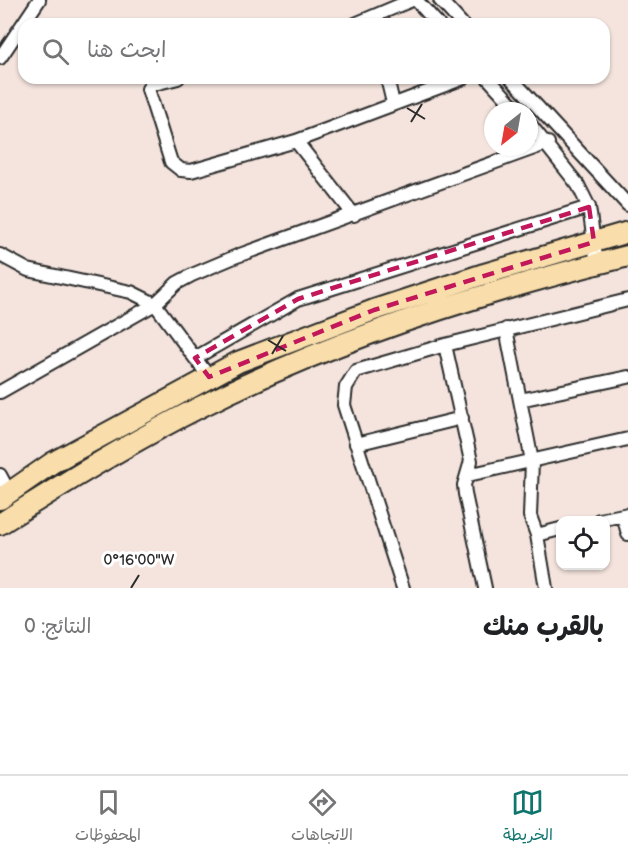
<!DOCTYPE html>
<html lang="ar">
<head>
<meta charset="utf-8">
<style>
  :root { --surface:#fff; --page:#f2f2f2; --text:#202124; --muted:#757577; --line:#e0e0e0; --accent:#0f766e }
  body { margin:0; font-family:"Balsamiq Sans","Playpen Sans Arabic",sans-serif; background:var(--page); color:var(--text); direction:rtl }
  .controls { position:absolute; right:18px; bottom:18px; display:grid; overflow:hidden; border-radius:12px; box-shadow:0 2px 4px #0004 }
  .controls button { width:54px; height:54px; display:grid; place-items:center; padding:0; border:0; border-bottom:2px solid var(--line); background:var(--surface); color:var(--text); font:30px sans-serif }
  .compass { position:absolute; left:484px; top:102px; width:54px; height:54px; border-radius:50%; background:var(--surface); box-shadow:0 2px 4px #0004; rotate:211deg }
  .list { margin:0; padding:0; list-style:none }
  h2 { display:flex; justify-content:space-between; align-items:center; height:78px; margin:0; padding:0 24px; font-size:26px }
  h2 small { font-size:20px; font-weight:400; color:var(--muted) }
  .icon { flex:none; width:33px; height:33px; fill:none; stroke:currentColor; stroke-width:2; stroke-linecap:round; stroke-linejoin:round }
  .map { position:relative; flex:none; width:628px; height:588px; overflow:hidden; direction:ltr }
  .search { position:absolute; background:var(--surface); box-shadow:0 2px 4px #0004; left:18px; right:18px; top:18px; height:66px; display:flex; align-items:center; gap:15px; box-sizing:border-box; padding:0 21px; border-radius:18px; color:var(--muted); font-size:22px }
  .sheet { height:186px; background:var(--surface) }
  nav { display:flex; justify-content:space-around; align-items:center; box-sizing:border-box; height:84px; border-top:2px solid var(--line); background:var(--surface); font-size:16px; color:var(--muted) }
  nav a { display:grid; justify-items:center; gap:3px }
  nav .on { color:var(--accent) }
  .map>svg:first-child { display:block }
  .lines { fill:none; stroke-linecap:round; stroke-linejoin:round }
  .street-casing { stroke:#2b2b2b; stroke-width:16 }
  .primary-casing { stroke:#2b2b2b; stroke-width:24 }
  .street { stroke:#fff; stroke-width:12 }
  .primary { stroke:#f9deab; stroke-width:20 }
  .marked { fill:none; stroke:#c2185b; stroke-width:4.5; stroke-dasharray:12 8; stroke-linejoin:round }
  .ticks { fill:none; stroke:#2b2b2b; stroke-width:2 }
  .ticks-label { font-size:15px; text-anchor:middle; fill:#2b2b2b; stroke:#fff; stroke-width:6; stroke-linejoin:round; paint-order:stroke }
</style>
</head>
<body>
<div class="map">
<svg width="628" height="588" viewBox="0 0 628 588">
  <rect width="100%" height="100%" fill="#f4e4dd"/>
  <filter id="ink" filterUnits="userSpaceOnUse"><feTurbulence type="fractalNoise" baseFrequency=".0167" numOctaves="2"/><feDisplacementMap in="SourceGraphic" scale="12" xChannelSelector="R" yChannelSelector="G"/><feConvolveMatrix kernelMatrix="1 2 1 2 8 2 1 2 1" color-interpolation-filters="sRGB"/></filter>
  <g filter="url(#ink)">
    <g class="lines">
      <g class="street-casing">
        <path id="street" d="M416,0L438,24
          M440,0L462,24
          M355,24L412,0
          M0,58L39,0
          M178,78L150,85L148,89L171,162L181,170L191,171L296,141L464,78
          M387,78L393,103
          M488,78L518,111
          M511,78L628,205
          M529,123L578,185L589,207L597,264
          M296,141L354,215
          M0,255L28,270L131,292L155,304L209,377
          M506,329L532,461L530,516L537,535L546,588
          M445,345L471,461L464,485L465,494L485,588
          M195,358L298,299L589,207
          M0,392L155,304L177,283L192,275L237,256L548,143
          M520,400L628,377
          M356,444L462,418
          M0,475L9,492
          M468,475L628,439
          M623,515L628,534
          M599,520L628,514
          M537,535L560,529
          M403,588L344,405L346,387L356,371L445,345L628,300"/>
      </g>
      <g class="primary-casing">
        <path id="primary" d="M0,499L52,463L238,362L374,310L484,274L628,232
          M0,524C65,482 131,442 200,407C334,339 482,292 628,256"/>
      </g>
      <use href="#street" class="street"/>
      <use href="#primary" class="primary"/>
    </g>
  </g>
  <path class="marked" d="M589,207L594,242L374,310L209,377L195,358L298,299Z"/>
  <path class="ticks" d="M407,108L425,119M411,122L422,104M268,340L286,351M272,354L283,336M131,588L139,575"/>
  <g class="ticks-label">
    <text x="139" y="565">0°16'00"W</text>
  </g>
</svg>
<div class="controls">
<button><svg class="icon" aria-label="locate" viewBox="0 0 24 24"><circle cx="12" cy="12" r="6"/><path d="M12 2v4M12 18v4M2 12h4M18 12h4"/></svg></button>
</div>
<svg class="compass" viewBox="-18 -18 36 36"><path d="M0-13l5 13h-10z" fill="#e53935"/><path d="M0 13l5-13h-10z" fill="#757577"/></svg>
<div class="search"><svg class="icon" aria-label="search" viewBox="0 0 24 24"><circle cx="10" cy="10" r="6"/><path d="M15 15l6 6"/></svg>ابحث هنا</div>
</div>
<section class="sheet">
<h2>بالقرب منك<small>النتائج: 0</small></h2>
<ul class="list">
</ul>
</section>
<nav>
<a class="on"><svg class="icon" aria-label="map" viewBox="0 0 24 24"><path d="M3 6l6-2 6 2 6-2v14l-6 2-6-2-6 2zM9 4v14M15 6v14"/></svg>الخريطة</a>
<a><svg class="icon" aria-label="directions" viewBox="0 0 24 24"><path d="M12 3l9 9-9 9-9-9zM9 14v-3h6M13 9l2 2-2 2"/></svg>الاتجاهات</a>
<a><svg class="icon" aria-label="saved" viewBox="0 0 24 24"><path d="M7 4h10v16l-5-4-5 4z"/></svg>المحفوظات</a>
</nav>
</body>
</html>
